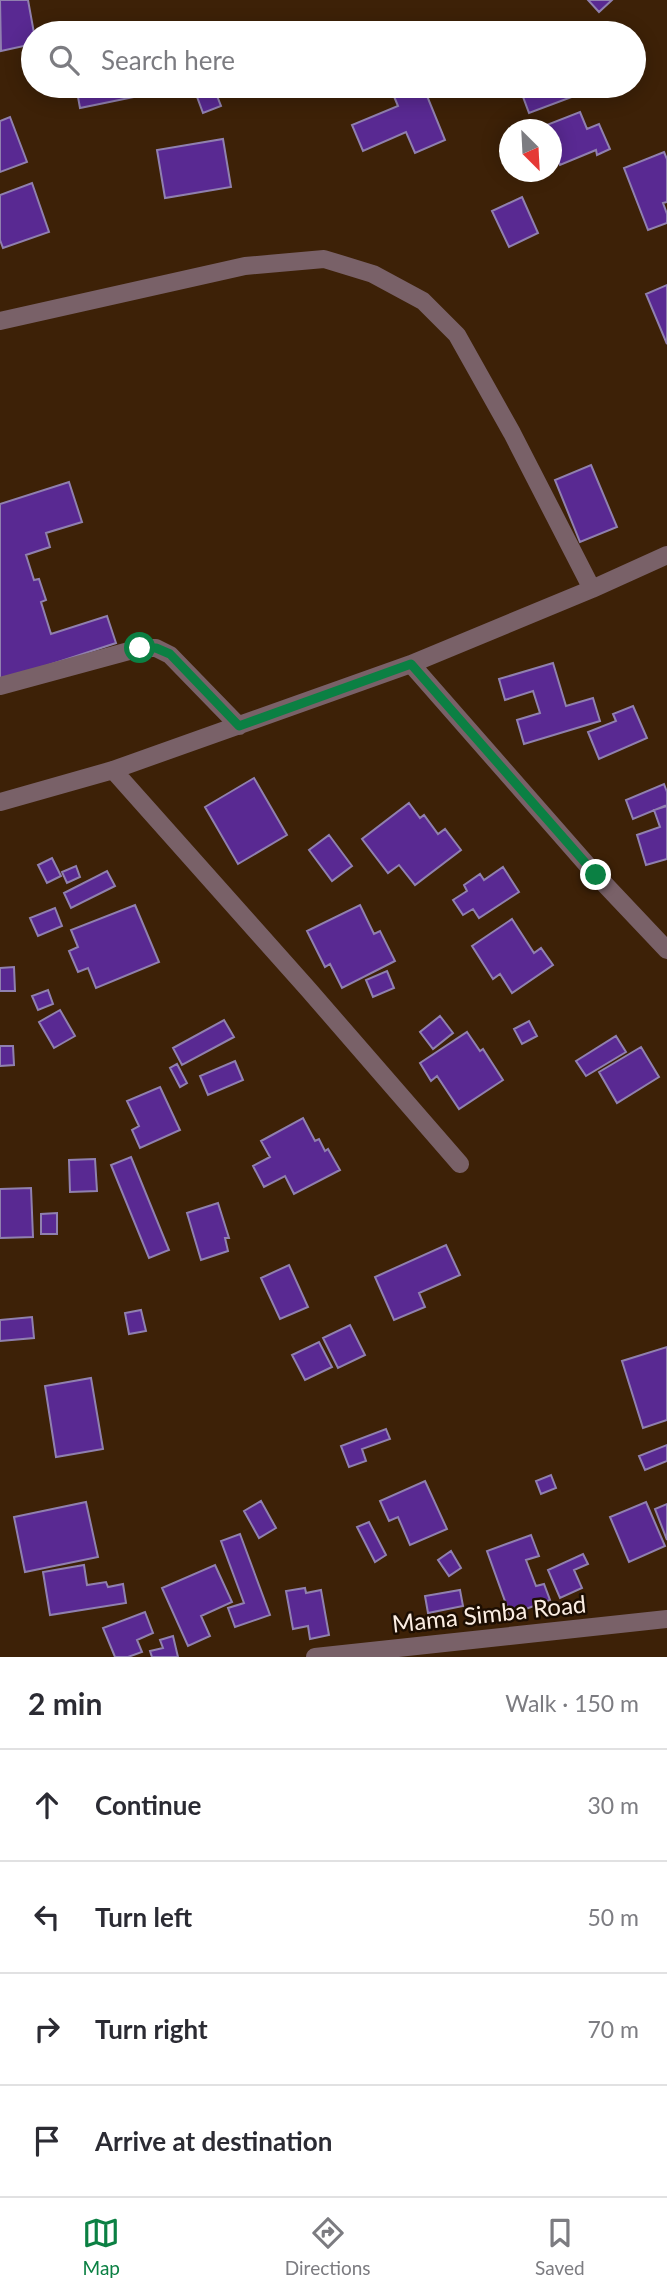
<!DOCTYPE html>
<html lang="en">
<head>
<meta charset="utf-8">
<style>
  :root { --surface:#fff; --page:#f2f2f3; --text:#2b2b33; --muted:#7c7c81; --line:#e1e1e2; --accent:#0b8043 }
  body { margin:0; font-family:Lato,sans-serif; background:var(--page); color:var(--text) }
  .compass { position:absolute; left:499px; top:119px; width:63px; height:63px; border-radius:50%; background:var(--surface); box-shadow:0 4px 18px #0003; rotate:156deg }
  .stop { position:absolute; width:21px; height:21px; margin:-16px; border:5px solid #0b8043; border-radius:50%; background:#fff }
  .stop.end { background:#0b8043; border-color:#fff; box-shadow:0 2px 7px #0008 }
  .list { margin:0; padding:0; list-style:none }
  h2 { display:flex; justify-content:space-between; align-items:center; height:91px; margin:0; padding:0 28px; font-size:30px }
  h2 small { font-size:23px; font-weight:400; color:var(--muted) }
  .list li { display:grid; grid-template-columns:46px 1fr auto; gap:21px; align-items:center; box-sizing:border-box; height:112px; padding:0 28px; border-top:2px solid var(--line) }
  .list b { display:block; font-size:26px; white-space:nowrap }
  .list em { font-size:23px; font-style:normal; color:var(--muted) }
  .icon { flex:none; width:38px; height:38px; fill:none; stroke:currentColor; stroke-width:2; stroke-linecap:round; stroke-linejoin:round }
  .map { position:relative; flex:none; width:667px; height:1657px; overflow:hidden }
  .search { position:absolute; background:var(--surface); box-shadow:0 4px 18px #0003; left:21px; right:21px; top:21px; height:77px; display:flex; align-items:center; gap:18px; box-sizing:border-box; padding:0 24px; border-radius:38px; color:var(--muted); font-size:26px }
  .sheet { height:539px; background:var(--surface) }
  nav { display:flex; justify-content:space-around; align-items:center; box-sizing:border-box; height:98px; border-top:2px solid var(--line); background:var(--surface); font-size:19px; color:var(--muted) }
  nav a { display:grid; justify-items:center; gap:4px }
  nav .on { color:var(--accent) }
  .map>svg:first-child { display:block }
  .building { fill:#592992; stroke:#9080af; stroke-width:2 }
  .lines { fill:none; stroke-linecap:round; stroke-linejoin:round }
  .street { stroke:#796168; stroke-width:18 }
  .route { stroke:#0b8043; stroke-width:9 }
  .labels { text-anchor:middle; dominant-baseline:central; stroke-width:5; stroke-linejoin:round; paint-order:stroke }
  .street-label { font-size:24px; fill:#fbede2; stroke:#1d0e02 }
</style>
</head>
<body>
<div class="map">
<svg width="667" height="1657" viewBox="0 0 667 1657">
  <rect width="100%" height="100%" fill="#3d2107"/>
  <path class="building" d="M0,0H28L34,33L33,44L1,51Z
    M588,0H612L599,12Z
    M76,86H132L134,97L80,108Z
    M193,86H213L221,106L203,113Z
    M414,86H423L445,140L415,153L406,132L363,151L352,125L398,106L393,94Z
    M519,86H601L529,113Z
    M580,112L587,129L599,124L610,149L597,155L596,150L560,165L552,144V130H545L544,126Z
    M10,117L27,162L0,172V121Z
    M223,139L231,187L165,198L157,150Z
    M664,152L667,159V202L663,203L667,214V223L648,230L624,168Z
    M32,183L49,232L3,248L0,240V195Z
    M522,197L538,233L509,247L492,211Z
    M667,285V344L646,294Z
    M591,465L617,527L580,542L555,480Z
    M69,482L82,522L46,533L50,547L26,555L34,580L39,579L46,600L41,602L51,634L107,616L116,643L0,681V504Z
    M553,663L566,706L593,698L600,721L524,744L517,720L540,713L533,691L505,700L499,679Z
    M633,706L647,738L599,759L588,732L616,721L613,714Z
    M254,778L287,835L238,864L205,807Z
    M664,784L667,792V805L633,819L626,800Z
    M409,803L420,818L424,815L438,834L445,829L461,850L415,885L399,865L388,873L362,839Z
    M667,806V859L646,865L637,835L660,827L654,810Z
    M329,835L352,866L332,881L309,850Z
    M52,858L61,876L47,883L38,865Z
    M76,866L80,877L67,883L62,872Z
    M503,867L519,892L479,918L473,909L463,915L453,900L467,891L464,885L480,874L484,880Z
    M107,871L115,886L71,908L64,893Z
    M135,905L159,962L96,988L88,968L78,972L69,951L78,947L71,930Z
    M360,905L374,934L380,931L395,961L342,988L330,964L325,967L307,931Z
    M55,908L62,926L38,936L30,918Z
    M512,919L534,953L541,948L553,965L512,993L500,974L493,979L472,946Z
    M14,967L15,991H0V968Z
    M387,971L394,988L373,997L366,980Z
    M48,990L53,1004L38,1010L32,996Z
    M60,1010L75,1036L54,1048L39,1022Z
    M440,1016L453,1033L433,1049L420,1032Z
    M224,1020L234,1037L182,1065L173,1048Z
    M529,1021L537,1036L522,1044L514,1029Z
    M467,1032L480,1051L483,1049L503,1080L459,1109L437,1076L431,1081L420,1063Z
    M616,1036L626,1052L586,1076L576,1061Z
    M0,1046H13L14,1065L0,1066Z
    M641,1047L659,1077L617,1103L599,1072Z
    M235,1061L243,1080L208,1095L200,1076Z
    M177,1064L187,1083L180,1087L170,1068Z
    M160,1087L180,1130L140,1148L132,1130L139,1126L127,1101Z
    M303,1118L315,1141L319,1139L325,1151L328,1149L340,1170L294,1194L285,1176L264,1187L253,1166L270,1157L261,1141Z
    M131,1157L169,1250L149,1258L111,1165Z
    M95,1159L97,1191L70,1192L69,1160Z
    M31,1188L33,1237L0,1238V1189Z
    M218,1203L229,1238H225L228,1251L201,1260L187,1213Z
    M57,1213V1234H41V1214Z
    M446,1245L460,1275L419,1293L425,1307L394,1320L375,1277Z
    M289,1265L308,1307L280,1319L261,1278Z
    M141,1310L146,1331L129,1334L125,1313Z
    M32,1317L34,1338L0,1341V1320Z
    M350,1325L365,1355L338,1368L323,1338Z
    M319,1342L332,1367L305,1380L292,1355Z
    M667,1347V1420L643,1428L622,1361Z
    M91,1378L103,1449L56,1457L45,1386Z
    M386,1429L390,1439L362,1449L366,1461L349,1467L341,1446Z
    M667,1445V1461L645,1470L639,1456Z
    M551,1475L556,1488L541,1494L536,1481Z
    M425,1481L447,1529L410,1545L398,1517L389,1521L380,1501Z
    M261,1501L276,1528L259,1538L244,1511Z
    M86,1502L98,1557L25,1572L14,1517Z
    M646,1502L665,1546L629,1562L610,1517Z
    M667,1504V1540L655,1509Z
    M369,1522L386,1555L375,1562L357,1527Z
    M240,1534L270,1615L235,1627L228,1608L244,1603L221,1541Z
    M531,1535L539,1556L526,1560L536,1586L544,1584L550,1600L510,1615L487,1551Z
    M451,1551L461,1568L449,1576L438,1560Z
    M583,1554L588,1564L574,1570L582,1588L560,1598L548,1570Z
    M84,1565L87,1585L106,1582L108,1587L123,1584L126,1603L50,1615L43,1572Z
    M215,1565L232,1602L201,1616L210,1636L188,1646L162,1588Z
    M305,1588L306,1593L321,1590L329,1635L310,1639L308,1626L293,1629L286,1591Z
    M460,1590L463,1606L428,1613L425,1596Z
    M145,1612L153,1633L137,1640L142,1652L128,1657H115L103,1628Z
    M173,1636L178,1657H152L150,1651L163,1648L160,1640Z"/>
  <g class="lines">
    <path class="street" d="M0,321L245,266L324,259L373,274L423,301L457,335L512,433L592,589
      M411,664L596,875L667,950
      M0,686L140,648H156L170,655L239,726
      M113,770L308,989L460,1164
      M0,802L113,770L411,664L592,589L667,555
      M315,1657L667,1619"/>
  </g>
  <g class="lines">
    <path class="route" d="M140,648H156L170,654L239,726L411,664L596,875"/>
  </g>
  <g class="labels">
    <g class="street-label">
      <text transform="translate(489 1613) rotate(-6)">Mama Simba Road</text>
    </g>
  </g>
</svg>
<svg class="compass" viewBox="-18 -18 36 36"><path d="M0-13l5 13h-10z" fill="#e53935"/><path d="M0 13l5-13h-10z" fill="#7c7c81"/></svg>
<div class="stop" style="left:140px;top:648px"></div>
<div class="stop end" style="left:596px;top:875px"></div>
<div class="search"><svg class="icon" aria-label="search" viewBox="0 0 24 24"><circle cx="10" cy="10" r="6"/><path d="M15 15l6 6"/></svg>Search here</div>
</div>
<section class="sheet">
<h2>2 min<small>Walk · 150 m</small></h2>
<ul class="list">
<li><svg class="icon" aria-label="ahead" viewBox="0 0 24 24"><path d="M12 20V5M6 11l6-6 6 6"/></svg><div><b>Continue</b></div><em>30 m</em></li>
<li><svg class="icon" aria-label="left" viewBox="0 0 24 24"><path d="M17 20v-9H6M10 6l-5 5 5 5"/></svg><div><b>Turn left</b></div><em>50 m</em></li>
<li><svg class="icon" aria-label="right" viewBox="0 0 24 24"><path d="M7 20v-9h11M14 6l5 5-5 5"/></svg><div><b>Turn right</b></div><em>70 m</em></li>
<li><svg class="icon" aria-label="arrive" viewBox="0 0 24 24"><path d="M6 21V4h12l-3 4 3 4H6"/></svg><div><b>Arrive at destination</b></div></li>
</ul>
</section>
<nav>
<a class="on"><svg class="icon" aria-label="map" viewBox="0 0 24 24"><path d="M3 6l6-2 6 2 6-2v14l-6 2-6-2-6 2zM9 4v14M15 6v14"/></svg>Map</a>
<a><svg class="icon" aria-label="directions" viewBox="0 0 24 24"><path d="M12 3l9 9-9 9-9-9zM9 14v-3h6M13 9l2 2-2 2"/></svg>Directions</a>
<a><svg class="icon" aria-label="saved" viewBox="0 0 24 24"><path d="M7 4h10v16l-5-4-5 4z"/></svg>Saved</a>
</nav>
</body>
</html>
